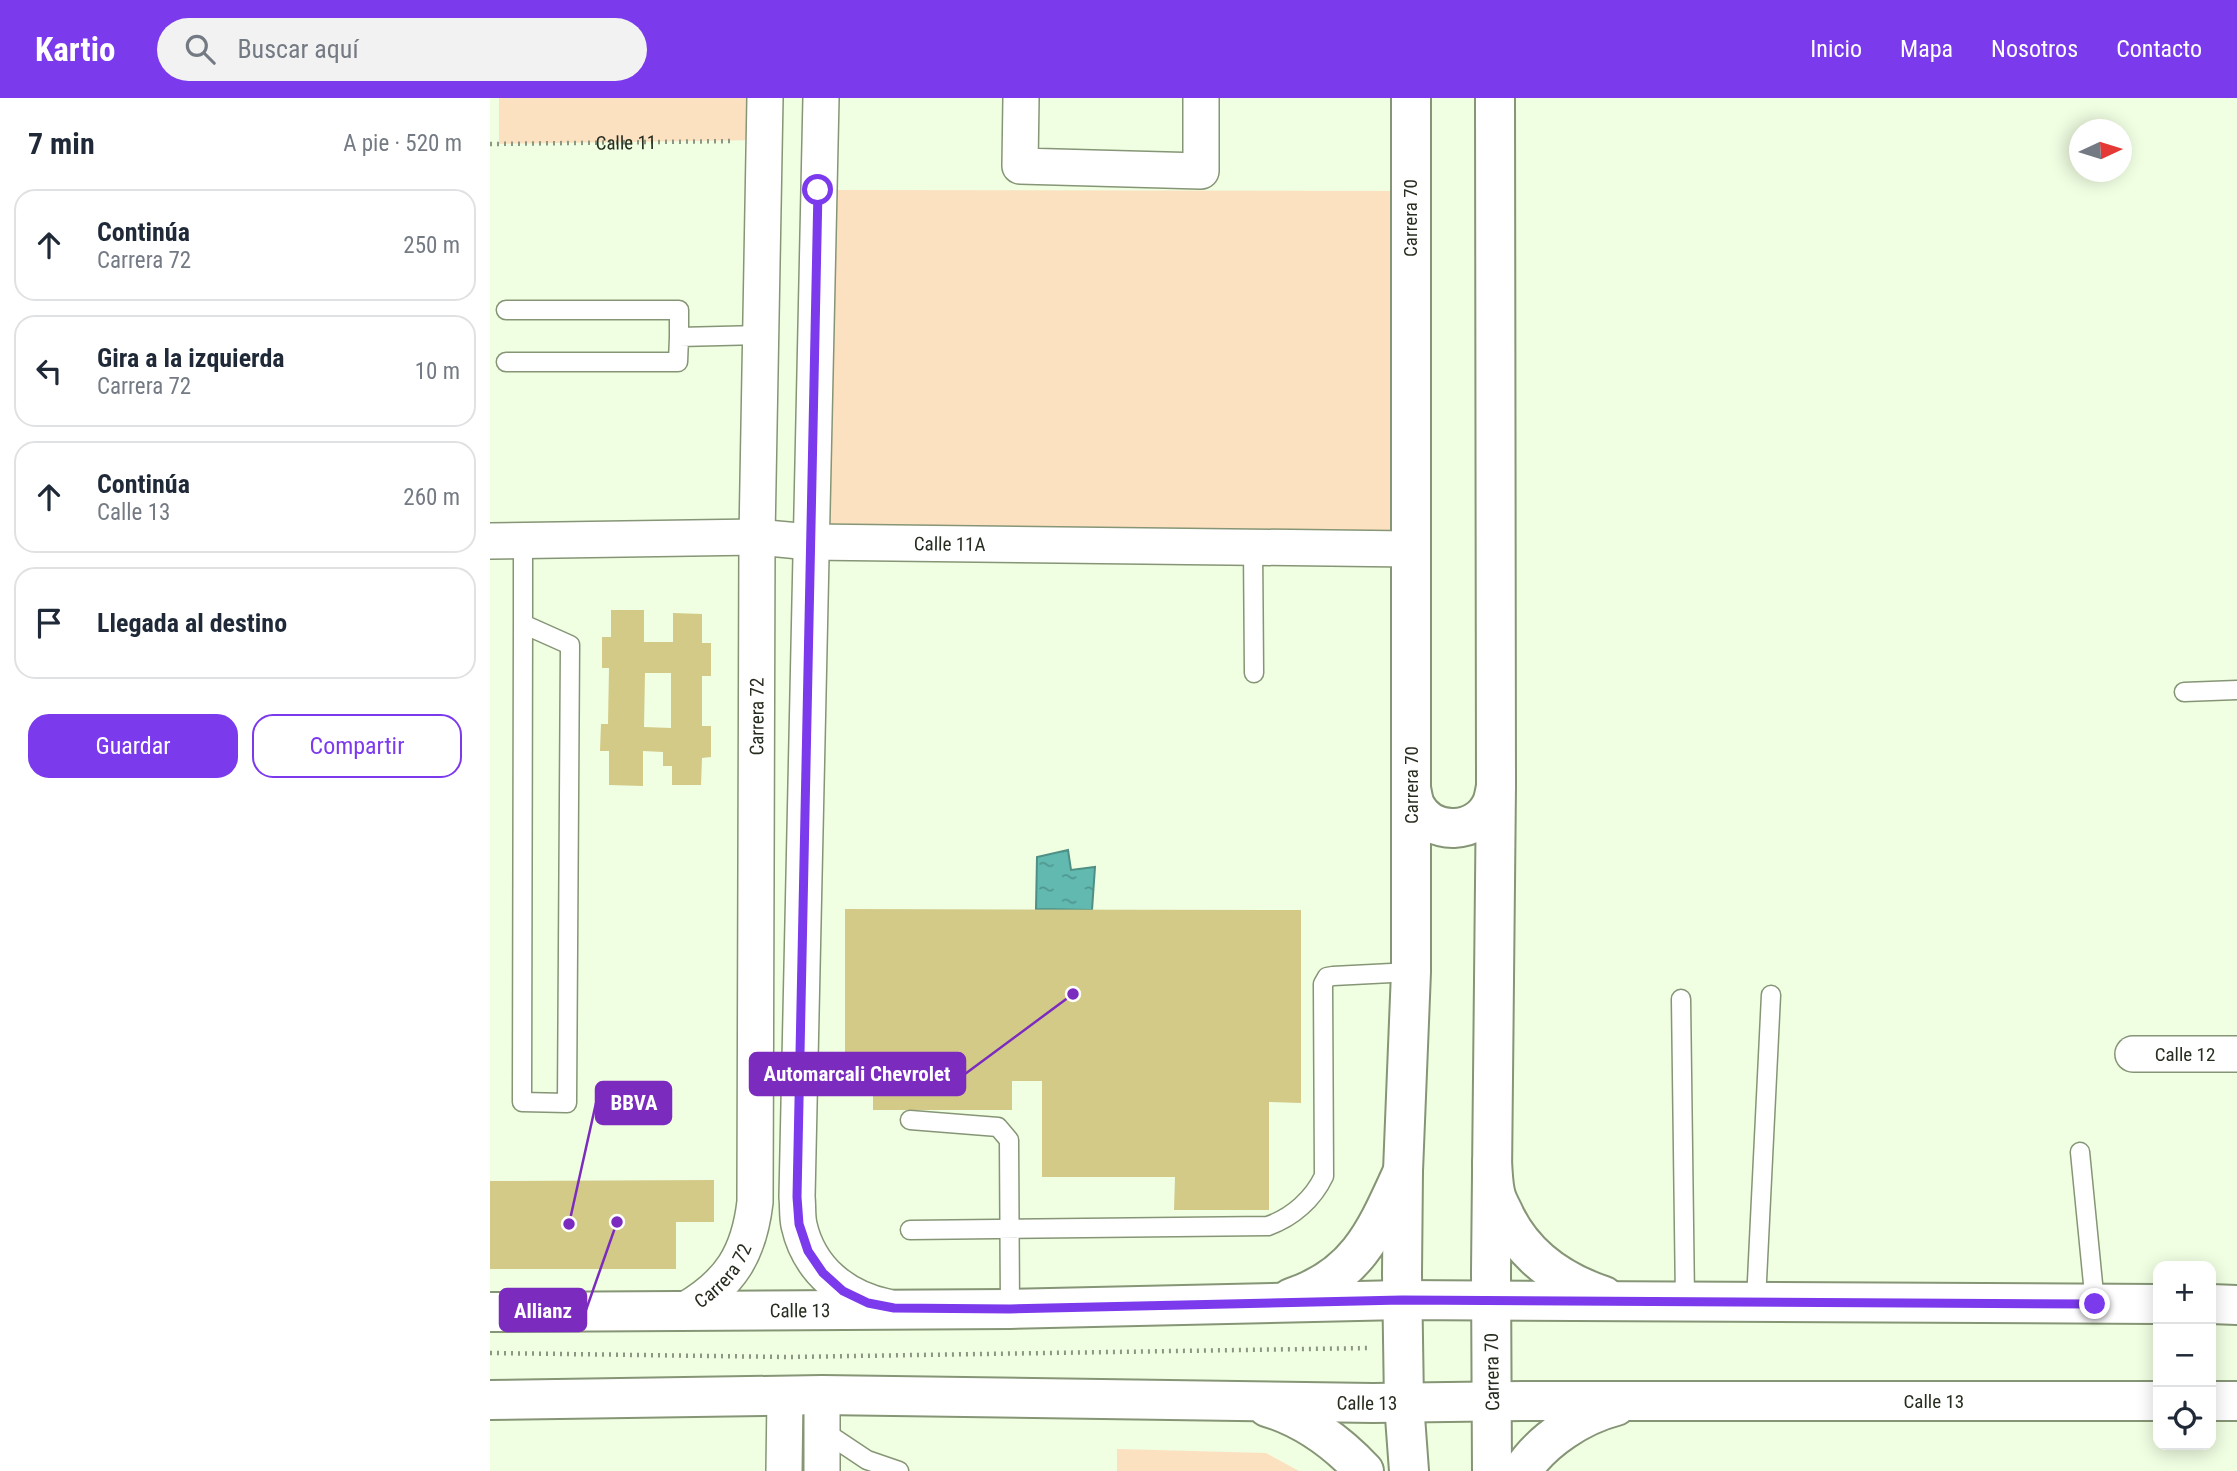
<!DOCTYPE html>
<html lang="es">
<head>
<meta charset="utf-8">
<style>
  :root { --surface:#fff; --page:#f2f2f3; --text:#1f2937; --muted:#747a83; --line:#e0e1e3; --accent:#7c3aed }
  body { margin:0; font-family:"Roboto Condensed",sans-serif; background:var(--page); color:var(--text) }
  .controls { position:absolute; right:21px; bottom:21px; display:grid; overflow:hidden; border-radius:14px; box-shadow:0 4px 18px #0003 }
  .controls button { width:63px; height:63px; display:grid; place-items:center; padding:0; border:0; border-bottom:2px solid var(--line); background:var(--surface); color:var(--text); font:35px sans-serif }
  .compass { position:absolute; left:1579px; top:21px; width:63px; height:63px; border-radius:50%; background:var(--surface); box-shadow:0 4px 18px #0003; rotate:86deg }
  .stop { position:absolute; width:21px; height:21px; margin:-16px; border:5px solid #7c3aed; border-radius:50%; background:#fff }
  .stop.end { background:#7c3aed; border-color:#fff; box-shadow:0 2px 7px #0008 }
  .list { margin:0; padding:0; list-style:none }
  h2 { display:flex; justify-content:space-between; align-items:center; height:91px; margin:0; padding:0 28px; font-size:30px }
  h2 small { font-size:23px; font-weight:400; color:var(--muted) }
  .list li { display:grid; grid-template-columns:46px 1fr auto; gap:21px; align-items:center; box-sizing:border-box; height:112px; margin:0 14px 14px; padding:0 14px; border:2px solid var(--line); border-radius:21px }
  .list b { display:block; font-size:26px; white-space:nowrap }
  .list p { margin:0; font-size:23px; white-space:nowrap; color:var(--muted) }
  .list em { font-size:23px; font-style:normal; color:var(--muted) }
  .actions { display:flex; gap:14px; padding:21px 28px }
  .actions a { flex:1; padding:16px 0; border:2px solid var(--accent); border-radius:21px; text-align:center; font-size:24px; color:var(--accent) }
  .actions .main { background:var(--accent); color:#fff }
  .icon { flex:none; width:38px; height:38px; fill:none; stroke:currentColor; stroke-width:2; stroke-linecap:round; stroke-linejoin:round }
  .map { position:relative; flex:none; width:1747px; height:1373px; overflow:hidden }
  header { display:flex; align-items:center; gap:42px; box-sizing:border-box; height:98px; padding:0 35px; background:var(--accent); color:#fff }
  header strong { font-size:33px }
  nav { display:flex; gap:38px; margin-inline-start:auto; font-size:24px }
  .search { width:490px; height:63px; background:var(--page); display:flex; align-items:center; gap:18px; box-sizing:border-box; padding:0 24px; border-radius:38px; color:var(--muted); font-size:26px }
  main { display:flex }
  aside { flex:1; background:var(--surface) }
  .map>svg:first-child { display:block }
  .park { fill:#fce1c0 }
  .water { fill:url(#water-ripples); stroke:#4f8f84; stroke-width:2 }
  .building { fill:#d3ca88; fill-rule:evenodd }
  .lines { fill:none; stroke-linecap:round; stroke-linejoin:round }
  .service-casing { stroke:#859575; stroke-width:21 }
  .minor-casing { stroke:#859575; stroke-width:38 }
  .tertiary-casing { stroke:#859575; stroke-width:42 }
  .secondary-casing { stroke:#859575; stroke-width:42 }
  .path { stroke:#8c9682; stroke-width:4.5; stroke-dasharray:2 5; stroke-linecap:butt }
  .service { stroke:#fff; stroke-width:18 }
  .minor { stroke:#fff; stroke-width:35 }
  .tertiary { stroke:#fff; stroke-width:38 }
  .secondary { stroke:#fff; stroke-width:38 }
  .route { stroke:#7c3aed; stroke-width:9 }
  .labels { text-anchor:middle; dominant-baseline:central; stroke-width:6; stroke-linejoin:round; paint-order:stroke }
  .street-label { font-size:19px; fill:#262c1f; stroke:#fff }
  .leader { fill:none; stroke:#7b2cbf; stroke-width:2.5 }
  .callout-dot { fill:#7b2cbf; stroke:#fff; stroke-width:2.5 }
  .callout { fill:#7b2cbf; stroke:#7b2cbf; stroke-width:2.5 }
  .callout-label { font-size:21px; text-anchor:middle; font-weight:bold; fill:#fff }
</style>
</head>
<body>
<header>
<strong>Kartio</strong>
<div class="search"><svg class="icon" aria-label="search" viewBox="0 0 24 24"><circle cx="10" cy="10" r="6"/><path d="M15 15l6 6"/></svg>Buscar aquí</div>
<nav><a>Inicio</a><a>Mapa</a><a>Nosotros</a><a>Contacto</a></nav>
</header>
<main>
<aside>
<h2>7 min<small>A pie · 520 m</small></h2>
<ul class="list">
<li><svg class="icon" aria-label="ahead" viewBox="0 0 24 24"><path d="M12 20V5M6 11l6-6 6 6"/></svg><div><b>Continúa</b><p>Carrera 72</p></div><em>250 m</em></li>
<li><svg class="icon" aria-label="left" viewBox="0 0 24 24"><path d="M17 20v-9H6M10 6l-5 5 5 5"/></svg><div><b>Gira a la izquierda</b><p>Carrera 72</p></div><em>10 m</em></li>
<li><svg class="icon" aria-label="ahead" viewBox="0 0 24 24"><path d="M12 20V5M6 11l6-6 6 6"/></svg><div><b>Continúa</b><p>Calle 13</p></div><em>260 m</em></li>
<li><svg class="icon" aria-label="arrive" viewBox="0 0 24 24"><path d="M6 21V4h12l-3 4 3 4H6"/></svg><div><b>Llegada al destino</b></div></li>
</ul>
<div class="actions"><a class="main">Guardar</a><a>Compartir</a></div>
</aside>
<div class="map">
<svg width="1747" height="1373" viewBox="0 0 1747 1373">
  <defs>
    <pattern id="water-ripples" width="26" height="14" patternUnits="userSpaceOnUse" patternTransform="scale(1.75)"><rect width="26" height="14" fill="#61b9b0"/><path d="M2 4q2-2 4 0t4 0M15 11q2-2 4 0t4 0" fill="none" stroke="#50978f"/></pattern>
  </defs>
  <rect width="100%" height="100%" fill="#f0fee2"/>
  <path class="park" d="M9,0H275L274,42L9,46Z
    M329,92L920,93L921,451L320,444Z
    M627,1351L776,1355L809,1373H627Z"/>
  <path class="water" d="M578,752L581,772L605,769L602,812L546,811L547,759Z"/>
  <path class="building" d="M121,512H154V544H183V515L212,516V545H221V578H212V628H221V659L212,660L211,687H182V668H173V654L153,653V688L119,687V653H110L111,626H118L119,570H112V539H121ZM155,575H181V630L154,629Z
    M355,811L811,812V1005L779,1004V1112H684L685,1079H552V983H522V1012H383V980H355Z
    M224,1082V1124H186V1171H0V1083Z"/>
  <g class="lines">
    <g class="service-casing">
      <path id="service" d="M16,212H189V239L271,237
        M16,264H188L189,239
        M763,449L764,575
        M33,526L80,547L77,1005L32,1004L33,526V444
        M1694,594L1747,592
        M1191,901L1195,1202
        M420,1022L508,1029L519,1042L520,1211
        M1590,1054L1605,1206
        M420,1132L778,1128C803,1119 823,1101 834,1078L833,886L837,879L843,878L921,874
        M1266,1203L1281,897
        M332,1332L377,1362L409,1373"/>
    </g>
    <g class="minor-casing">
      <g id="minor">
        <path d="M331,0L307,1099C308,1108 307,1118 309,1127C319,1172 354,1200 397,1209"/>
        <path d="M531,0L530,68L711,73V0"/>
        <path id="s2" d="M0,443L267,439L320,444L921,451"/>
        <path id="s3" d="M1643,956H1747"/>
        <path id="s4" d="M195,1212C240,1186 259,1156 265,1104L267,439L275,0"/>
        <path d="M294,1373L295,1299"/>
        <path d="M332,1373V1297"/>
      </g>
    </g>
    <g class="tertiary-casing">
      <path id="tertiary" d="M921,690C922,695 923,702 925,707C941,739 988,737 1002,705C1004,700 1005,694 1006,688
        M919,1373L914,1305L912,1176L913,1073L921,874V0
        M1002,1373L1001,1174L1006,688L1005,0"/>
    </g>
    <g class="secondary-casing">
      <g id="secondary">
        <path d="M1002,1065C1003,1076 1003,1088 1006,1098C1008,1105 1012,1111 1015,1118C1035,1159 1072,1184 1114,1198"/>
        <path d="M801,1200C868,1178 886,1132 913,1073"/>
        <path d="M1721,1206L1747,1207"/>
        <path id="s5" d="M0,1214L520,1211L912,1202L1668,1206"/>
        <path id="s6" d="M0,1302L332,1297L883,1305L1033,1303H1668"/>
        <path d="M1721,1303H1747"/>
        <path d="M777,1309C814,1320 848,1345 874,1373"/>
        <path d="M1032,1373C1052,1342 1091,1317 1126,1308"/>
      </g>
    </g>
    <g class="path">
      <path id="s1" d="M0,46L244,43"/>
      <path d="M0,1255L298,1259L881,1250"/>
    </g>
    <use href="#service" class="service"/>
    <use href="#minor" class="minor"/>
    <use href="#tertiary" class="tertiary"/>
    <use href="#secondary" class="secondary"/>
  </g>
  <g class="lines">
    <path class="route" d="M328,92L307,1099L309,1126L318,1153L333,1175L353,1193L378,1205L404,1210L520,1211L912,1202L1605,1206"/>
  </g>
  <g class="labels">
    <g class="street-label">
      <text stroke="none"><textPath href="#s1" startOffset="136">Calle 11</textPath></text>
      <text transform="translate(920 120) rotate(-90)">Carrera 70</text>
      <text stroke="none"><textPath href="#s2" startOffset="460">Calle 11A</textPath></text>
      <text stroke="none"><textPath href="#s4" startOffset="620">Carrera 72</textPath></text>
      <text transform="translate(921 687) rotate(-90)">Carrera 70</text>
      <text stroke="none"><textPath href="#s3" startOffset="52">Calle 12</textPath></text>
      <text stroke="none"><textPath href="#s4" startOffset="52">Carrera 72</textPath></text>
      <text stroke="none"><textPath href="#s5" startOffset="310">Calle 13</textPath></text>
      <text transform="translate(1002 1274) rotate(-91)">Carrera 70</text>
      <text stroke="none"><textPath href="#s6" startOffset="1444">Calle 13</textPath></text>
      <text stroke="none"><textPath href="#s6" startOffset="877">Calle 13</textPath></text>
    </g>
  </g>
  <path class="leader" d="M583 896L475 976M79 1126L106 1005M127 1124L96 1212"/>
  <g class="callout-dot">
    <circle cx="583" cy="896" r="7"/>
    <circle cx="79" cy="1126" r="7"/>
    <circle cx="127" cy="1124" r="7"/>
  </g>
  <g class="callout">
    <rect x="260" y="955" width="215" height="42" rx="7"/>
    <rect x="106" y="984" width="75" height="42" rx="7"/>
    <rect x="10" y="1191" width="86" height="42" rx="7"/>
  </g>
  <g class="callout-label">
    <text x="367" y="983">Automarcali Chevrolet</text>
    <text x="144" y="1012">BBVA</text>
    <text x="53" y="1220">Allianz</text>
  </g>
</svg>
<div class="controls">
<button>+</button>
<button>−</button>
<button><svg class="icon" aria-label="locate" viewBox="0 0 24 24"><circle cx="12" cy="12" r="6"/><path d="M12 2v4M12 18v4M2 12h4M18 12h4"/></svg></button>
</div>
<svg class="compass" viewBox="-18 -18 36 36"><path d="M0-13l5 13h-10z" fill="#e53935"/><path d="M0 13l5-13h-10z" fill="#747a83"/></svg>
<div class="stop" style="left:328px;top:92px"></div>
<div class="stop end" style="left:1605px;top:1206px"></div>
</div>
</main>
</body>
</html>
